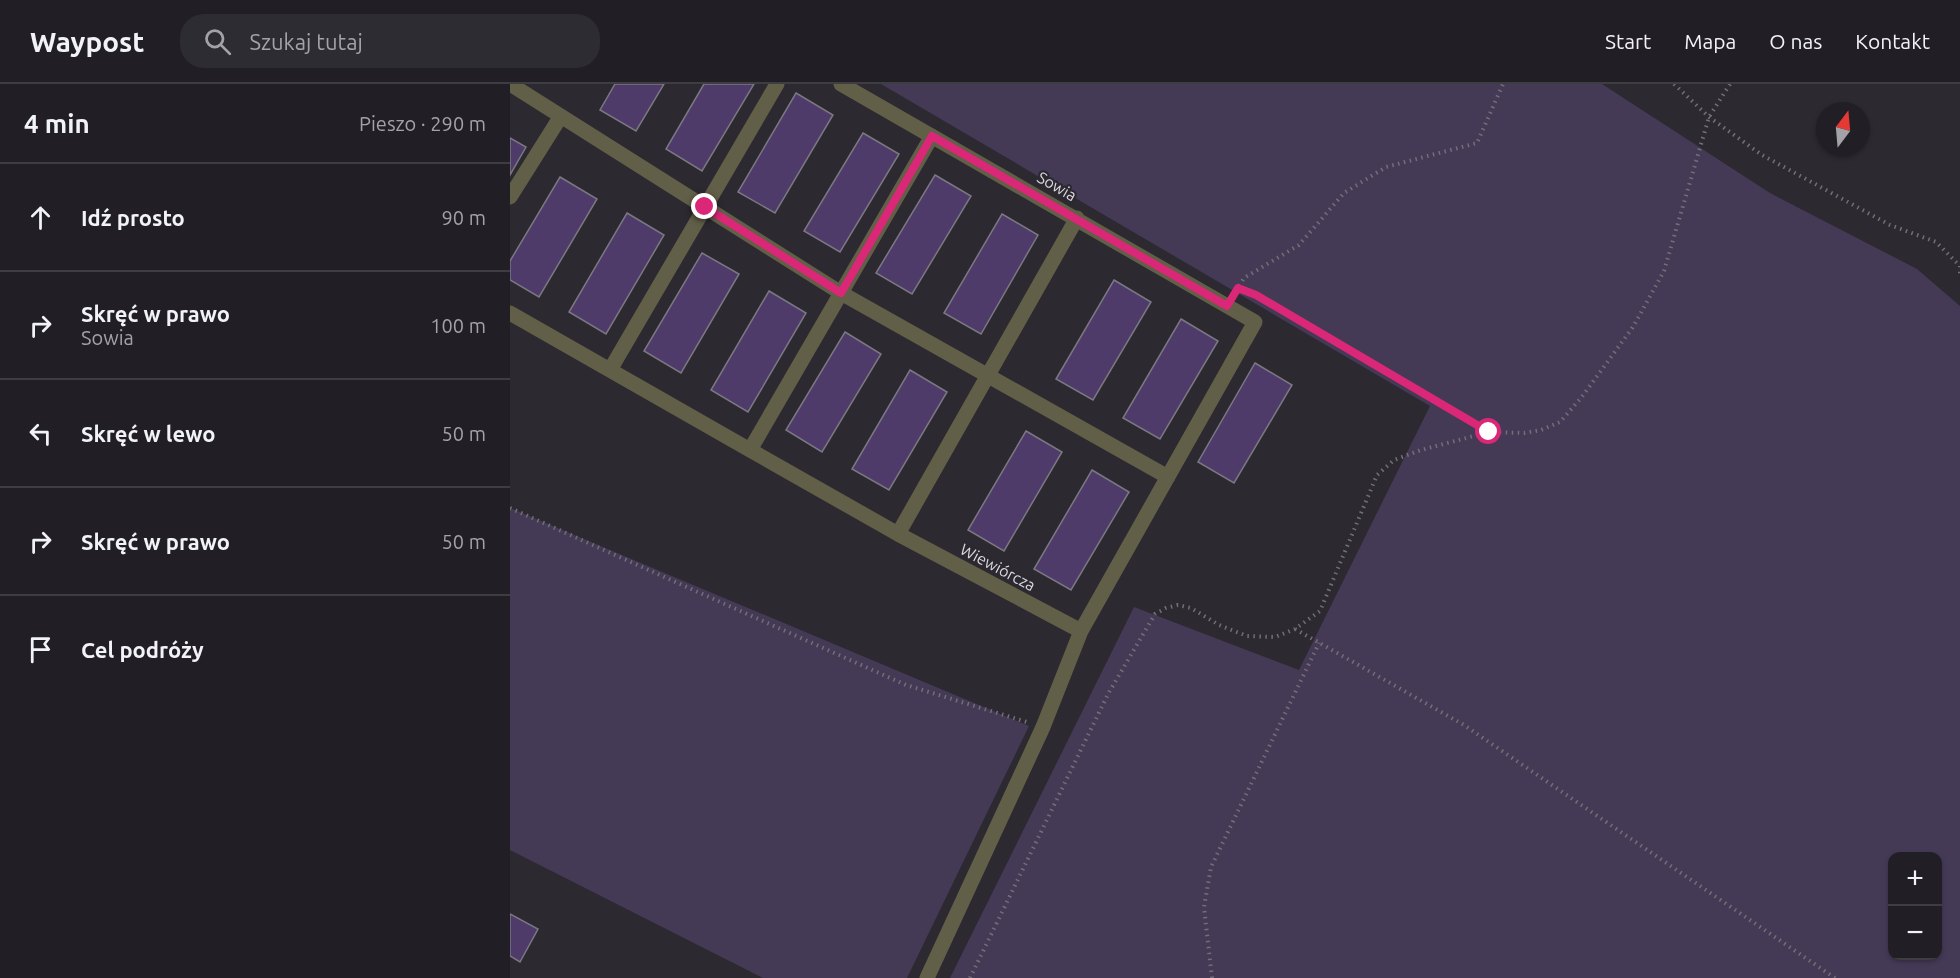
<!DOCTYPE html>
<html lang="pl">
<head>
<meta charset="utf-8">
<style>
  :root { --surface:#211f25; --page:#2d2c32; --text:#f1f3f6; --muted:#a2a2a7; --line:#3e3d42 }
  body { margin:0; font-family:Ubuntu,sans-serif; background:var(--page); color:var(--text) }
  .controls { position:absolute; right:18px; bottom:18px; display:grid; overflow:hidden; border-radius:12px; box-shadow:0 2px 4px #0004 }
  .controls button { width:54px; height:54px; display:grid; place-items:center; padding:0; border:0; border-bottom:2px solid var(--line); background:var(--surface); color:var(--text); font:30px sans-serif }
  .compass { position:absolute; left:1306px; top:18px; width:54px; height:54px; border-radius:50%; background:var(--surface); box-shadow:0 2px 4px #0004; rotate:16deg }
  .stop { position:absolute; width:18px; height:18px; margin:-14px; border:4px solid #db2777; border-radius:50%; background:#fff }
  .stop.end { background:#db2777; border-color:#fff; box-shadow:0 2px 6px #0008 }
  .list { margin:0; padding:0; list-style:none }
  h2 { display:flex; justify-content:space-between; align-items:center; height:78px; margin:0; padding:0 24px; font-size:26px }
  h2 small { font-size:20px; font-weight:400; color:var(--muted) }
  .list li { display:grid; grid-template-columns:39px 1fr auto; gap:18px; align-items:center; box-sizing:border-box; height:108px; padding:0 24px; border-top:2px solid var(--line) }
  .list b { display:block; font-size:22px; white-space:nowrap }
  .list p { margin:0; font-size:20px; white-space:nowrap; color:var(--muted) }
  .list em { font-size:20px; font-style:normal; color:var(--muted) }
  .icon { flex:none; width:33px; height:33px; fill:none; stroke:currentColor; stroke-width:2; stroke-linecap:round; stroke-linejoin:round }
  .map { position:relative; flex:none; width:1450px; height:894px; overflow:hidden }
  header { display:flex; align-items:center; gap:36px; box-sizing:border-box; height:84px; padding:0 30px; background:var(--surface); border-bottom:2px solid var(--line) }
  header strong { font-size:28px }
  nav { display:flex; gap:33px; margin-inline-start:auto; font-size:21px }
  .search { width:420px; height:54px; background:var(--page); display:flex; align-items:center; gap:15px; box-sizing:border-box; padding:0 21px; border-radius:24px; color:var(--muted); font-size:22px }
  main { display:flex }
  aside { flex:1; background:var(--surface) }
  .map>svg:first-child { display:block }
  .green { fill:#453a56; fill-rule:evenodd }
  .building { fill:#4e3b6a; stroke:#7b7882; stroke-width:1.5 }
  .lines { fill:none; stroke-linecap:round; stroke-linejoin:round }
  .path { stroke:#726f77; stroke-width:4; stroke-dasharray:1.5 4.5; stroke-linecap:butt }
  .minor { stroke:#625f48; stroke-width:15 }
  .route { stroke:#db2777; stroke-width:8 }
  .labels { text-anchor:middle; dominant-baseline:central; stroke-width:4.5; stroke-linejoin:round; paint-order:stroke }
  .street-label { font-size:16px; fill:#dbd9df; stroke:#2c2931 }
</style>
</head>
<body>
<header>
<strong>Waypost</strong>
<div class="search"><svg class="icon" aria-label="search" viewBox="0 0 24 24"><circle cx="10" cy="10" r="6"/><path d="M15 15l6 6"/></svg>Szukaj tutaj</div>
<nav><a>Start</a><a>Mapa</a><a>O nas</a><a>Kontakt</a></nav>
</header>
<main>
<aside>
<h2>4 min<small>Pieszo · 290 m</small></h2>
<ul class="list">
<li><svg class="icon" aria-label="ahead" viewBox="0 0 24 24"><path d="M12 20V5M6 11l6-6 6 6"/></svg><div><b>Idź prosto</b></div><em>90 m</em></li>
<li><svg class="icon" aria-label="right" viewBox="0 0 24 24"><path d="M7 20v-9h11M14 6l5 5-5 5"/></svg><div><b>Skręć w prawo</b><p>Sowia</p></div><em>100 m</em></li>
<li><svg class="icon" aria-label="left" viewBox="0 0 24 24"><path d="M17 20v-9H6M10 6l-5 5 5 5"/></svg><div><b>Skręć w lewo</b></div><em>50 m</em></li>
<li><svg class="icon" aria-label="right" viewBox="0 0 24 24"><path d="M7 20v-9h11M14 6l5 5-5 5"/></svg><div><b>Skręć w prawo</b></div><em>50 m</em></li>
<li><svg class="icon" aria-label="arrive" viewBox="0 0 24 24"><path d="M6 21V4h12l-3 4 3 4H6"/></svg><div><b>Cel podróży</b></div></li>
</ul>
</aside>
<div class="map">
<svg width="1450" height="894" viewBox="0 0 1450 894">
  <rect width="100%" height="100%" fill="#2c2931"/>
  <path class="green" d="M371,0H1092L1260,109L1407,185L1450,222V894H440L624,523L789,586L920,322ZM1382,772H1428V872H1382Z
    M0,424L519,642L397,894H253L0,766Z"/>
  <path class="building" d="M105,0H154L126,47L90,26Z
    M194,0H244L192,87L156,65Z
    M286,9L323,31L265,129L228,108Z
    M353,49L389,70L330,168L294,147Z
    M0,54L16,63L0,91Z
    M425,91L461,112L402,210L366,189Z
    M50,93L87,115L29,213L0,196V177Z
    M117,129L154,151L96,250L59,228Z
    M492,130L528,151L471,250L434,229Z
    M192,169L229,190L171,289L134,267Z
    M604,196L641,218L583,316L546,295Z
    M259,207L296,229L238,328L201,306Z
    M671,235L708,257L650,355L613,334Z
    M335,248L371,270L312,368L276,346Z
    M745,279L782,301L724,399L688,378Z
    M400,286L437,308L379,406L342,385Z
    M516,347L552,368L494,467L458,446Z
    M582,386L619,408L561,506L524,485Z
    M0,830L28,845L10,878L0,872Z"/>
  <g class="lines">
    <path class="path" d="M1164,0L1199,33L1252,71L1380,141L1426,158L1450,182V191
      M728,204L746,211L979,348
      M726,207L734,194L789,161L834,109L876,83L967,59L993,0
      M0,424L396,601L517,638
      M785,545L954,641L1325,894
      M460,894L598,610L645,530L656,524L668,521L681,524L709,541L737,552L765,553L785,545L810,527L867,391L884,376L911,366L979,348L1014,349L1031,346L1050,338L1071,314L1123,243L1154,187L1199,33L1220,0
      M702,894L694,823L701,783L809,559"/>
    <path class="minor" d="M0,0L331,209L658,393
      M331,0L745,238L571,547L533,643L417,894
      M422,52L240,366L388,450L567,134
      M0,113L51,32
      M0,229L240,366
      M100,286L267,0
      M388,450L571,547"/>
  </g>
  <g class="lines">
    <path class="route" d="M195,123L331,209L422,52L717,222L728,204L746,211L979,348"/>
  </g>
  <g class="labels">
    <g class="street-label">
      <text transform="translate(547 102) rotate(30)">Sowia</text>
      <text transform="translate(488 483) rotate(28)">Wiewiórcza</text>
    </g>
  </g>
</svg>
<div class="controls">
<button>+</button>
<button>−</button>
</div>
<svg class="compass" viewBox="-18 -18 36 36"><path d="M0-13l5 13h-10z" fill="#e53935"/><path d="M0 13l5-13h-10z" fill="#a2a2a7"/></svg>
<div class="stop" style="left:979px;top:348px"></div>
<div class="stop end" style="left:195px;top:123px"></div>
</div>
</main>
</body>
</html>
